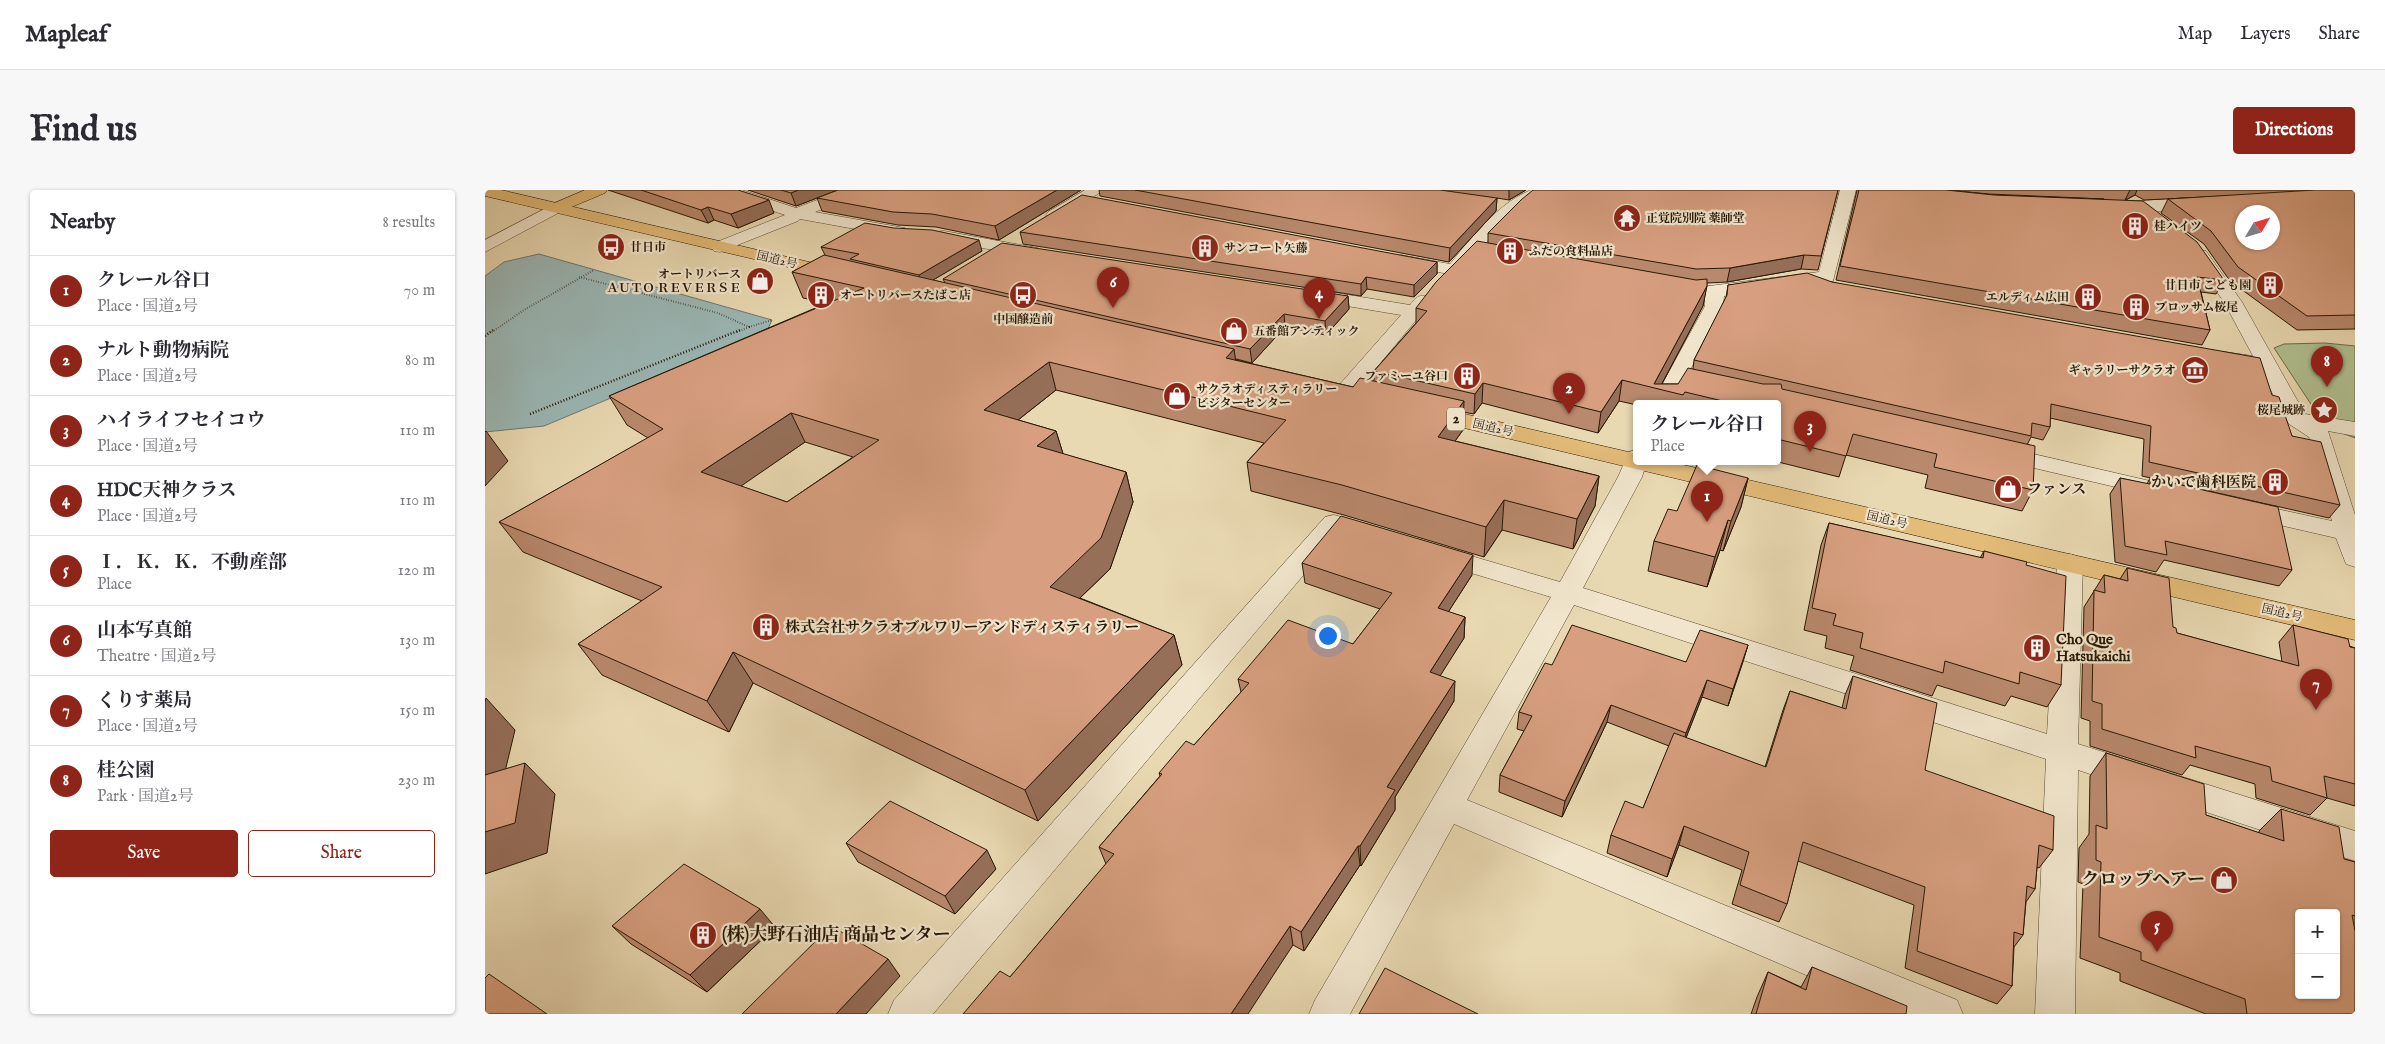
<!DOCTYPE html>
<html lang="en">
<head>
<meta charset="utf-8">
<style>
  :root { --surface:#fff; --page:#f7f7f7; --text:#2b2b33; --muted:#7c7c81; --line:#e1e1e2; --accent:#8f2418 }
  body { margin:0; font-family:"IM FELL English","Noto Serif JP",serif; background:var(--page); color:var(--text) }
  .controls { position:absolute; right:15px; bottom:15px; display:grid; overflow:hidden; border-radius:5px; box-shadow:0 1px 4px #0004 }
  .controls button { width:45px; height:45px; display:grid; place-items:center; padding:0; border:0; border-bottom:1px solid var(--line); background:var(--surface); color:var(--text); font:25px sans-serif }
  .compass { position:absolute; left:1750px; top:15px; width:45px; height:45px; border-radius:50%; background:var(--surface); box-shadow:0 1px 4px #0004; rotate:52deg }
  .you { position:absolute; left:842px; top:445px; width:18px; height:18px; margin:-12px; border:4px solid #fff; border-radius:50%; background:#1a73e8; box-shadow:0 0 0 8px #1a73e833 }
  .badge { display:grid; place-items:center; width:32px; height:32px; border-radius:50%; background:var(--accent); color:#fff; font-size:16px; font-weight:700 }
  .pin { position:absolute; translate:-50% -41px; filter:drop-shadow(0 1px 2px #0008) }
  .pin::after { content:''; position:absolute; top:26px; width:18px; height:15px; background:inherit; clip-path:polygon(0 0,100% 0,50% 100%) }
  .popup { position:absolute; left:1148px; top:210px; width:148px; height:65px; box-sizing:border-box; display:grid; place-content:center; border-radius:5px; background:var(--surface); filter:drop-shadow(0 1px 4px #0005); font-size:16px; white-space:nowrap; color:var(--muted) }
  .popup b { font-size:19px; color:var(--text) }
  .popup::after { content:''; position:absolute; left:50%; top:100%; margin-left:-10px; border:10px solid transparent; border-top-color:var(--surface) }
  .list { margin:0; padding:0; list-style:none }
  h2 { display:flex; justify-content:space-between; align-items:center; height:65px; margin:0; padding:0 20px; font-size:21px }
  h2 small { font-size:16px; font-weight:400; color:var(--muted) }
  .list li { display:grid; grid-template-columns:32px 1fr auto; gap:15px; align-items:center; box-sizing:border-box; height:70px; padding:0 20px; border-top:1px solid var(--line) }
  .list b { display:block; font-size:19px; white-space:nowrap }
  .list p { margin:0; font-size:16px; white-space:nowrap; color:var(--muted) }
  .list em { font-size:16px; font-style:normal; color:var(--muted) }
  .actions { display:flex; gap:10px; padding:15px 20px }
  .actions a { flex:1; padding:11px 0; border:1px solid var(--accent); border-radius:5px; text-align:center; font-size:18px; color:var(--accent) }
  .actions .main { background:var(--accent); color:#fff }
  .map { position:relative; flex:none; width:1870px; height:824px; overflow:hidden; border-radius:5px }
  header { display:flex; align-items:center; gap:30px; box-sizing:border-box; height:70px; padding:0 25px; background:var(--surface); border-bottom:1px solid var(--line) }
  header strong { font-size:24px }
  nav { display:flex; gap:28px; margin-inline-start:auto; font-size:18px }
  .intro { display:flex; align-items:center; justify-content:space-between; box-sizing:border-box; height:120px; padding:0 30px }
  h1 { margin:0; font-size:35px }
  .button { padding:12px 22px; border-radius:5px; background:var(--accent); color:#fff; font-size:18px; font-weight:700 }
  main { display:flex; gap:30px; padding:0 30px }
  aside { flex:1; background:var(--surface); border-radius:5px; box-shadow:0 1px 4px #0004 }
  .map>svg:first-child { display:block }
  .green { fill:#b1c090; stroke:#6c6c4b }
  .water { fill:#9bb8b6; stroke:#6d7870 }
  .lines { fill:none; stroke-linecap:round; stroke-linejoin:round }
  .minor-casing { stroke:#584831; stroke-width:1 }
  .major-casing { stroke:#281806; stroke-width:1 }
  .highway-casing { stroke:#281806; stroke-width:1 }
  .path-far1 { stroke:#281806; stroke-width:2; stroke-dasharray:0.5 2; stroke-linecap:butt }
  .path { stroke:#281806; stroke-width:2.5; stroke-dasharray:1 2; stroke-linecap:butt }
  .minor { fill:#f1e6cd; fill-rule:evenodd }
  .major { fill:#e4bc79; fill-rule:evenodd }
  .highway { fill:#e4bc79; fill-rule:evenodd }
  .wall { fill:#b9896d; stroke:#281806; fill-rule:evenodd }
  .shaded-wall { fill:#966f59; stroke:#281806 }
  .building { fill:#d79f7f; stroke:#281806; fill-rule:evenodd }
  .labels { text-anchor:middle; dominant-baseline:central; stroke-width:4.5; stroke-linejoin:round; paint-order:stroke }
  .far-poi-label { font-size:12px; font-weight:bold; fill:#281806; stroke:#f1e6cd; text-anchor:start }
  .far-street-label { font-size:12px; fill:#281806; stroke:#f1e6cd }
  .shield { fill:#f1e6cd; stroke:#645642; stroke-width:1 }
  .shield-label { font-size:14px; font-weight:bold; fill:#281806 }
  .poi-label { font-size:15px; font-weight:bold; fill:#281806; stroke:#f1e6cd; text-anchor:start }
  .near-poi-label { font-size:18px; font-weight:bold; fill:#281806; stroke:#f1e6cd; text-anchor:end }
</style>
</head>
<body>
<header>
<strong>Mapleaf</strong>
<nav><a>Map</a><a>Layers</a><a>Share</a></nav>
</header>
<div class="intro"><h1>Find us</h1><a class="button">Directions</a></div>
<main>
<aside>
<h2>Nearby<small>8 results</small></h2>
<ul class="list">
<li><span class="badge">1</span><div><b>クレール谷口</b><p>Place · 国道2号</p></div><em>70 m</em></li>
<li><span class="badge">2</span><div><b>ナルト動物病院</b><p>Place · 国道2号</p></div><em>80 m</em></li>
<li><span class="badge">3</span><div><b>ハイライフセイコウ</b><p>Place · 国道2号</p></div><em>110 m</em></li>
<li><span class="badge">4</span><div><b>HDC天神クラス</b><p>Place · 国道2号</p></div><em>110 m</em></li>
<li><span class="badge">5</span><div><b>Ｉ．Ｋ．Ｋ．不動産部</b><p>Place</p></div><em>120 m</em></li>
<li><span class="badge">6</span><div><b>山本写真館</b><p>Theatre · 国道2号</p></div><em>130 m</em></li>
<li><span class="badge">7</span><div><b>くりす薬局</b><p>Place · 国道2号</p></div><em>150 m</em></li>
<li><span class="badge">8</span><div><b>桂公園</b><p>Park · 国道2号</p></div><em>230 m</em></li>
</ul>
<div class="actions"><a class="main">Save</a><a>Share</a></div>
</aside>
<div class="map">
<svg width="1870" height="824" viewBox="0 0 1870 824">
  <rect width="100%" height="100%" fill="#e9d9b2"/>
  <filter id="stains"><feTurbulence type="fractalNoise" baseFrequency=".004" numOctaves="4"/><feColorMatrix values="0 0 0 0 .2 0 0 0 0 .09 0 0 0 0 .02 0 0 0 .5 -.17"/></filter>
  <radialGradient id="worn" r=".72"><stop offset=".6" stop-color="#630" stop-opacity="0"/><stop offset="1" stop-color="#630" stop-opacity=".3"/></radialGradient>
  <path class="green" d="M1840,153L1870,156V248L1841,237L1789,158L1799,154Z"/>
  <path class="water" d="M54,64L287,130L281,143L59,236L0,242V86L19,72Z"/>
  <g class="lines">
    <g class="minor-casing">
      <path id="minor" d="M233,0H257L311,18L358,0H380L378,3L330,22L414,37L420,38L422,42L420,46L414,47L315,29L313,31L235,62L229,61L226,57L229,53L300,25L235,3Z
        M600,0H619L575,28H563L561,25L563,22Z
        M1046,0H1068L1027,26L1005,48L975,84L969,85L916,75L910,74L907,70L910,66L916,65L965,74C988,46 1012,14 1046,0Z
        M1355,0H1371L1348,91L1300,96L1239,106L1238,116L1203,184L1241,193L1244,198L1241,203L1233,204L1198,196L1189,213H1167L1220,116V107L1177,101L1175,97L1177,93L1184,91L1224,96L1334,82Z
        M1718,7L1724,9L1726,12L1724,15C1700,21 1645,25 1622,19L1620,16L1622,13Z
        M71,13L77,15L79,18L77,21L0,62V50Z
        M459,41L547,57L553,58L556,62L553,66L547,67L453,50L451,46L453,42Z
        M1715,60L1721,61L1757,112L1820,224L1870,232V246L1843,241L1870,325V377L1861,374L1851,348L1751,325L1748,320L1751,315L1760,312L1847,331L1824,247L1804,234L1775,180L1733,172L1730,168L1733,164L1740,162L1768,166L1739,112L1706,65L1709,61Z
        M827,99L925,115C931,107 934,104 945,107L947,111L867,207L859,208L851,207L848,202L916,125L820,109L818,105L820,101Z
        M1514,256L1678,294L1681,299L1678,304L1669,306L1506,268L1502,263L1506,258Z
        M1152,260V271H1162L1157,287L1098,398L1562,544L1572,373L1576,367L1585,364L1594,367L1598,373L1593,554L1870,641V671L1593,580L1590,824H1550L1561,569L1089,415L982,610L1472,810L1478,824H1412L969,634L865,824H824L830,810L1066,407L943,370L939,364L943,358L952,356L1075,392L1133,287L1144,262Z
        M849,325L896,338L900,344L896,350L887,352L854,343L448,824H403L409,810L840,327Z"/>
    </g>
    <g class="major-casing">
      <path id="major" d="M100,0H122L120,3L77,21H65L63,18L65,15Z"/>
    </g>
    <g class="highway-casing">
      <path id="highway" d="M0,0H16L354,79L360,80L363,84L360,88L354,89L0,6Z
        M941,215L1152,264V271H1181L1870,430V450L933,227L930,222L933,217Z"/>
    </g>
    <path class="path-far1" d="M94,87L233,123L264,137L252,142
      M264,137L287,130
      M7,142L39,120L109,80"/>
    <path class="path" d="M0,146L8,140
      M45,224L255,140"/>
    <use href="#minor" class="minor"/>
    <use href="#major" class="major"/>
    <use href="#highway" class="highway"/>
  </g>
  <path class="wall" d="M123,0H253L289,23L253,38L229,30L223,33Z
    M263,0H353L311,16Z
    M596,0L514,50L451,37L413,35L337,21L332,8Z
    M614,0H1041L1024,10L1012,8L1011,21L964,72L615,6Z
    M1353,0L1333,80L1316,79L1242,92L1222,93L1218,116L1177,194H1193L1208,179L1209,170L1241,108L1243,95L1347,92L1787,205L1807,246L1855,315L1844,328L1657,286L1659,249L1565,228V237L1558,250L1546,247L1542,255L1548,300L1537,321L1440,298L1443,285L1361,265L1354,287L1289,271H1292V213H1152V215L1134,211L1113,243L997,213L989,224L978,222V240L970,251L1114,286L1110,316L1088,359L1017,340L999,367L859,325L766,301L762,272L779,253L571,200L533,230L571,241L578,264L641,282L648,312L625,379L595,408L689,445L697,475L553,631L268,493L244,542L117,485L93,454L157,411L38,362L14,332L163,248L142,235L124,206L342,113L318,108L307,82L340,65L336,57L497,61L448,90L460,93L458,89L863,106L864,119L841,145L800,137L767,173L751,169V170L868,197L889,191V181L931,133V118L1003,53V43ZM320,252L368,267L302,312L255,296Z
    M1372,0H1461L1509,5L1619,9L1504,4L1463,0H1870V139L1812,140L1745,91L1719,54L1676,23L1683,9L1741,6L1659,10L1650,5L1641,10L1739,90L1731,104L1716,102L1725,140L1717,155L1351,90Z
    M535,42L952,72V84L929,107L882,99L876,106L538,54Z
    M1263,288L1256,317L1238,361L1235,360L1222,397L1163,381L1169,351L1192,321Z
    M1635,288L1662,294L1665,288L1807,380L1794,396L1679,370L1671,382L1630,372L1625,304Z
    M1344,333L1495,368L1499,361L1541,375L1576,495L1562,517L1526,506L1520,516L1452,495L1447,506L1365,480L1369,466L1340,458L1342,446L1319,440L1336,355Z
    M817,373L987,385L963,422L980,427L979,448L955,485L969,511L910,607V620L876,676L875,675L819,761L808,755L525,787L621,674L614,657L675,586L674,583L709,555L756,502L753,489L868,454L895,419L820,393Z
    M1642,378L1688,437L1692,443L1797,472L1794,452L1808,435L1870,458V616L1842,608L1825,625L1771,608L1770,594L1705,575L1697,585L1605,556V531L1596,528L1599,417L1619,385L1635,389Z
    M1263,455L1243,516L1217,507L1201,548L1280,577L1298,520L1305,501L1357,518L1360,505L1368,486L1440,580L1568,660L1554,678L1552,677L1550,699L1541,712L1538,745L1529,757L1527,796L1512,814L1420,778L1429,715L1313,671L1302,714L1294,732L1247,714L1257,680L1194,655L1182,687L1122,663L1126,645L1158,618L1184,556L1122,532L1077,627L1014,602L1015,585L1039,541L1032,539L1034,522L1067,475L1201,472Z
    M1621,563L1721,625L1774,643V641L1796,619L1859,669L1870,672V824H1721L1635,791V783L1595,768L1598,694L1593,692L1594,658L1604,644L1605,586Z
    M361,653L511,679L470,724L373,672Z
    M127,736L290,737L222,802L146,754Z
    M1327,777L1421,824H1266L1272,807L1283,782L1316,797Z"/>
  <path class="shaded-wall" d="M313,0H353L311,16L306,3Z
    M572,0H596L514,50L510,36Z
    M1024,0H1041L1024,10Z
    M1645,0H1652L1650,5L1640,10Z
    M1012,8L1011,21L964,72L965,58Z
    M284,10L289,23L253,38L246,24Z
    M223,17L229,30L223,33L216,20Z
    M494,50L497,61L438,96L434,85Z
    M1319,65L1316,79L1242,92L1245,78Z
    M952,72V84L929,107V95Z
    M881,87L882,99L876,106V94Z
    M1222,96L1218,116L1174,199L1169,194Z
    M863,106L864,119L841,145L840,131Z
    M799,124L800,137L767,173L765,159Z
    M749,159L753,187L741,168Z
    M564,172L571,200L509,249L499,220Z
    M1137,190L1134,211L1113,243L1116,222Z
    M998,193L997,213L989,224L990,204Z
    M979,211L978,240L952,276L953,247Z
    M306,223L320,252L233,312L216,282Z
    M1,241L23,271L0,296V242Z
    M571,241L580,270L552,256Z
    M641,282L648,312L625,379L575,427L565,397Z
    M1114,286L1110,316L1088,359L1092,329Z
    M1263,288L1256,317L1238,361L1246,331Z
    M1019,310L1017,340L999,367L1001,337Z
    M1243,330L1235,360L1222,397L1230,367Z
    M988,365L987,385L953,438V418Z
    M980,427L979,448L945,502V482Z
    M689,445L697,475L553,631L540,600Z
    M1263,455L1258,472L1243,516L1248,499Z
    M248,462L268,493L244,542L222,511Z
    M1222,490L1217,507L1196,560L1201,543Z
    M970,491L969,511L910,607V620L876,676L875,656L902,597Z
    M1,508L30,540L10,623L0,613V512Z
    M1126,515L1122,532L1077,627L1080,611Z
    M40,573L70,604L62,663L0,684V642Z
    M1199,636L1194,655L1182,687L1187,669Z
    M873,656L875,675L819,761L816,742Z
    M502,660L511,679L470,724L460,706Z
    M275,719L290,737L222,802L205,785Z
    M805,736L808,755L763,824H746Z
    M403,769L415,786L381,824H351Z"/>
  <path class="building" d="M156,0H253L284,10L246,24L223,17L216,20Z
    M296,0H313L306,3Z
    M353,0H572L510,36L447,24L408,22L332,8Z
    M650,0H955L1012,8L965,58Z
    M1048,0H1353L1336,66L1319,65L1245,78L1211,79L1003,43L1036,10Z
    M1374,0H1461L1509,5L1658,11L1712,52L1739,90L1712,87L1725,140L1355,76Z
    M1830,0H1870V125L1822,126L1753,77L1726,41L1683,9ZM1758,22H1788V52H1758Z
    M597,5L952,72L929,95L881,87L876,94L535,42Z
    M380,33L409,38L447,40L494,50L434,85L365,69L374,64L336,57Z
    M992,51L1211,90L1222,89V96L1169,194H1193L1203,178L1278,194H1296L1297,199L1550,256L1548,300L1449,277L1452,264L1368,244L1361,266L1292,249V245L1294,240L1292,239V213H1246L1200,202L1198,205L1137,190L1116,222L998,193L990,204L889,181L942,121L931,118L951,92Z
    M517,53L863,106L840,131L799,124L765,159L458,89Z
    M339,65L749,159L741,168L868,197L875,188L979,211L953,247L1114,286L1092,329L1019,310L1001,337L857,295L762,272L801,230L564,172L499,220L571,241L552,256L641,282L616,348L565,397L689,445L540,600L248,462L222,511L93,454L177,397L14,332L178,239L124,206L379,98L307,82ZM306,223L394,250L302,312L216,282Z
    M1322,83L1347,92L1775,168L1787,205L1794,207L1807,246L1836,252L1855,315L1664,272L1666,236L1566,214L1565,237L1547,233L1546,246L1209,170L1242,105L1243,95Z
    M1212,275L1263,288L1246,331L1243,330L1230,367L1169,351L1183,319L1192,321Z
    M1635,288L1665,294V288L1793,317L1807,380L1680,351L1682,365L1640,356Z
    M856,326L988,365L953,418L980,427L945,482L970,491L902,597L910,600L875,656H873L816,742L805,736L746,824H478L515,781L525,787L629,664L614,657L677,584L674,583L701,551L709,555L764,493L753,489L803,430L868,454L907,403L817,373Z
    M1344,333L1498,368L1499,361L1542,372L1541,375L1581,386L1576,495L1535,482L1534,494L1460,471L1458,483L1375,458L1378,443L1348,435L1351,424L1327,418Z
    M1642,378L1684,388L1688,437L1691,438L1692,443L1814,476L1808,435L1863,449L1865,457L1870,458V594L1839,586L1842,608L1787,591L1785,577L1710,556L1711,568L1617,539V514L1607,511L1609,400L1620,403L1619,385L1643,391Z
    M1087,435L1201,472L1215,440L1263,455L1248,499L1222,490L1201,543L1126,515L1080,611L1015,585L1047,526L1034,522L1060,473L1067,475Z
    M1368,486L1452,513L1440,580L1569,626L1568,660L1554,655L1550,699L1542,696L1538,745L1529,742L1527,796L1432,761L1440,697L1318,652L1302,714L1255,695L1264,662L1199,636L1187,669L1126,645L1140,611L1158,618L1189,543L1281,577L1305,501L1361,519Z
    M1621,563L1719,594L1721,625L1799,651L1796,619L1854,637L1859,669L1870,672V726L1867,725L1870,741V824H1762L1760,809L1656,770V762L1614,747L1616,672L1611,670V635L1622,639ZM1814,723H1851V805H1814Z
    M40,573L30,633L0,642V585Z
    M405,611L502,660L460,706L361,653Z
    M199,674L275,719L205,785L127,736Z
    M346,736L403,769L351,824H257Z
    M1327,777L1422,816L1421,824H1271L1283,782L1321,800Z
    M900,778L993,824H874Z
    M4,784L62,824H0V788Z"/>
  <defs>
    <g id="temple-disc" transform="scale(1.4375)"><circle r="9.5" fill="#8f2418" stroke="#f1e6cd"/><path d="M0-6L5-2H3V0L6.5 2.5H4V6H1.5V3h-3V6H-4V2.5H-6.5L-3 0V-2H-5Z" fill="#fff"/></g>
    <g id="building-disc" transform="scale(1.4375)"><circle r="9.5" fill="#8f2418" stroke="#f1e6cd"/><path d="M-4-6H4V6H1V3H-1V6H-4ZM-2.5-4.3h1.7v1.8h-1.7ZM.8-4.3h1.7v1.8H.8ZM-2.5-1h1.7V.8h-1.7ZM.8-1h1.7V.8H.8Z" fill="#fff"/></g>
    <g id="bus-disc" transform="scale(1.4375)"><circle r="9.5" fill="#8f2418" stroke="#f1e6cd"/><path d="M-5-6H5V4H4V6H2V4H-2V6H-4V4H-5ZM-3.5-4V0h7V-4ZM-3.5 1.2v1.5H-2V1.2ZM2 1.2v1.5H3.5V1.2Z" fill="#fff"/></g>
    <g id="shop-disc" transform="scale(1.4375)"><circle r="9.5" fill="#8f2418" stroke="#f1e6cd"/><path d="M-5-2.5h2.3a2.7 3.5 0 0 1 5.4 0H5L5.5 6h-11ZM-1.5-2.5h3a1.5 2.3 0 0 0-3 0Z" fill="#fff"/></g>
    <g id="museum-disc" transform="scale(1.4375)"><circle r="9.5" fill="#8f2418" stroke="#f1e6cd"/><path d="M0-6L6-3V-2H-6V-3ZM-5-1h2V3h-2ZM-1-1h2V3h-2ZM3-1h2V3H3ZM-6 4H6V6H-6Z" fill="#fff"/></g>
    <g id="sight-disc" transform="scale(1.4375)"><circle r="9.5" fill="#8f2418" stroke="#f1e6cd"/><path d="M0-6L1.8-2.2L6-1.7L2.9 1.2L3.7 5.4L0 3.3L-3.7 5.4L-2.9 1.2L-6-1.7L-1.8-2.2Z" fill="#fff"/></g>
  </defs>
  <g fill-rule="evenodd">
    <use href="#temple-disc" x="1142" y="28"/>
    <use href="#building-disc" x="1650" y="36"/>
    <use href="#bus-disc" x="126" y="57"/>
    <use href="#building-disc" x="720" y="58"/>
    <use href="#building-disc" x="1025" y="61"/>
    <use href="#shop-disc" x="275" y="91"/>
    <use href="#building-disc" x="1785" y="95"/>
    <use href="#building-disc" x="336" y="105"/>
    <use href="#bus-disc" x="538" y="105"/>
    <use href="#building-disc" x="1603" y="107"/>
    <use href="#building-disc" x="1651" y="117"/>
    <use href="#shop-disc" x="749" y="141"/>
    <use href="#museum-disc" x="1710" y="180"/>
    <use href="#building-disc" x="982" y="186"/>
    <use href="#shop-disc" x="692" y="206"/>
    <use href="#sight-disc" x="1839" y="220"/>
    <use href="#building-disc" x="1790" y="292"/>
    <use href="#shop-disc" x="1523" y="299"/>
    <use href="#building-disc" x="281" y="437"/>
    <use href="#building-disc" x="1552" y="458"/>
    <use href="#shop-disc" x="1739" y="690"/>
    <use href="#building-disc" x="218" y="745"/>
  </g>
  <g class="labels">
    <g class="far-poi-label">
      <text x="1161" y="28">正覚院別院 薬師堂</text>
      <text x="1669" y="36">桂ハイツ</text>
      <text x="145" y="57">廿日市</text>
      <text x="739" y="58">サンコート矢藤</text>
      <text x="1044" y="61">ふだの食料品店</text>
      <text x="256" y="84" text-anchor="end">オートリバース<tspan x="256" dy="14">ＡＵＴＯ ＲＥＶＥＲＳＥ</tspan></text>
      <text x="1766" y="95" text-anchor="end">廿日市 こども園</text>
      <text x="355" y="105">オートリバースたばこ店</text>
      <text x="1584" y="107" text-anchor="end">エルディム広田</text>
      <text x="1670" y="117">ブロッサム桜尾</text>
      <text x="538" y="129" text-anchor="middle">中国醸造前</text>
      <text x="768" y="141">五番館アンティック</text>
      <text x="1691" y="180" text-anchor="end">ギャラリーサクラオ</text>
      <text x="963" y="186" text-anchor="end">ファミーユ谷口</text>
      <text x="711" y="199">サクラオディスティラリー<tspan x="711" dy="14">ビジターセンター</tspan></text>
      <text x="1820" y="220" text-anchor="end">桜尾城跡</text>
    </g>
    <g class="far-street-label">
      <text transform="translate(292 70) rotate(13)">国道2号</text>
      <text transform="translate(1008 238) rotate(13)">国道2号</text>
      <text transform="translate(1402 330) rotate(13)">国道2号</text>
      <text transform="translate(1797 423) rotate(13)">国道2号</text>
    </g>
    <rect class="shield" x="962" y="217.5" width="18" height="23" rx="4"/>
    <g class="shield-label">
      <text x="971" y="229">2</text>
    </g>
    <g class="poi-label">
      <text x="1771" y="292" text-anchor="end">かいで歯科医院</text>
      <text x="1542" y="299">ファンス</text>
      <text x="300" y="437">株式会社サクラオブルワリーアンドディスティラリー</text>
      <text x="1571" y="449">Cho Que<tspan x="1571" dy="17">Hatsukaichi</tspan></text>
    </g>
    <g class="near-poi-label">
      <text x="1720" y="690">クロップヘアー</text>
      <text x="237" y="745" text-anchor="start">(株)大野石油店 商品センター</text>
    </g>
  </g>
  <rect width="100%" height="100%" filter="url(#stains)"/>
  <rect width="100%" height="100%" fill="url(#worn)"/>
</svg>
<div class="controls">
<button>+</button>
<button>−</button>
</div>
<svg class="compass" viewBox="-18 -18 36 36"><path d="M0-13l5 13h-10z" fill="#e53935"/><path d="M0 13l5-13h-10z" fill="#7c7c81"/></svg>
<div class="you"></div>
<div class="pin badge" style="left:1222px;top:332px">1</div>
<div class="popup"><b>クレール谷口</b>Place</div>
<div class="pin badge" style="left:1084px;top:224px">2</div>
<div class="pin badge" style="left:1325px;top:262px">3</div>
<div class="pin badge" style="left:834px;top:129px">4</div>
<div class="pin badge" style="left:1672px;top:762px">5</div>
<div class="pin badge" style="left:628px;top:118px">6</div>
<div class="pin badge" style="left:1831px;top:520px">7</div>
<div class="pin badge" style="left:1842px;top:197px">8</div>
</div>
</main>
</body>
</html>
